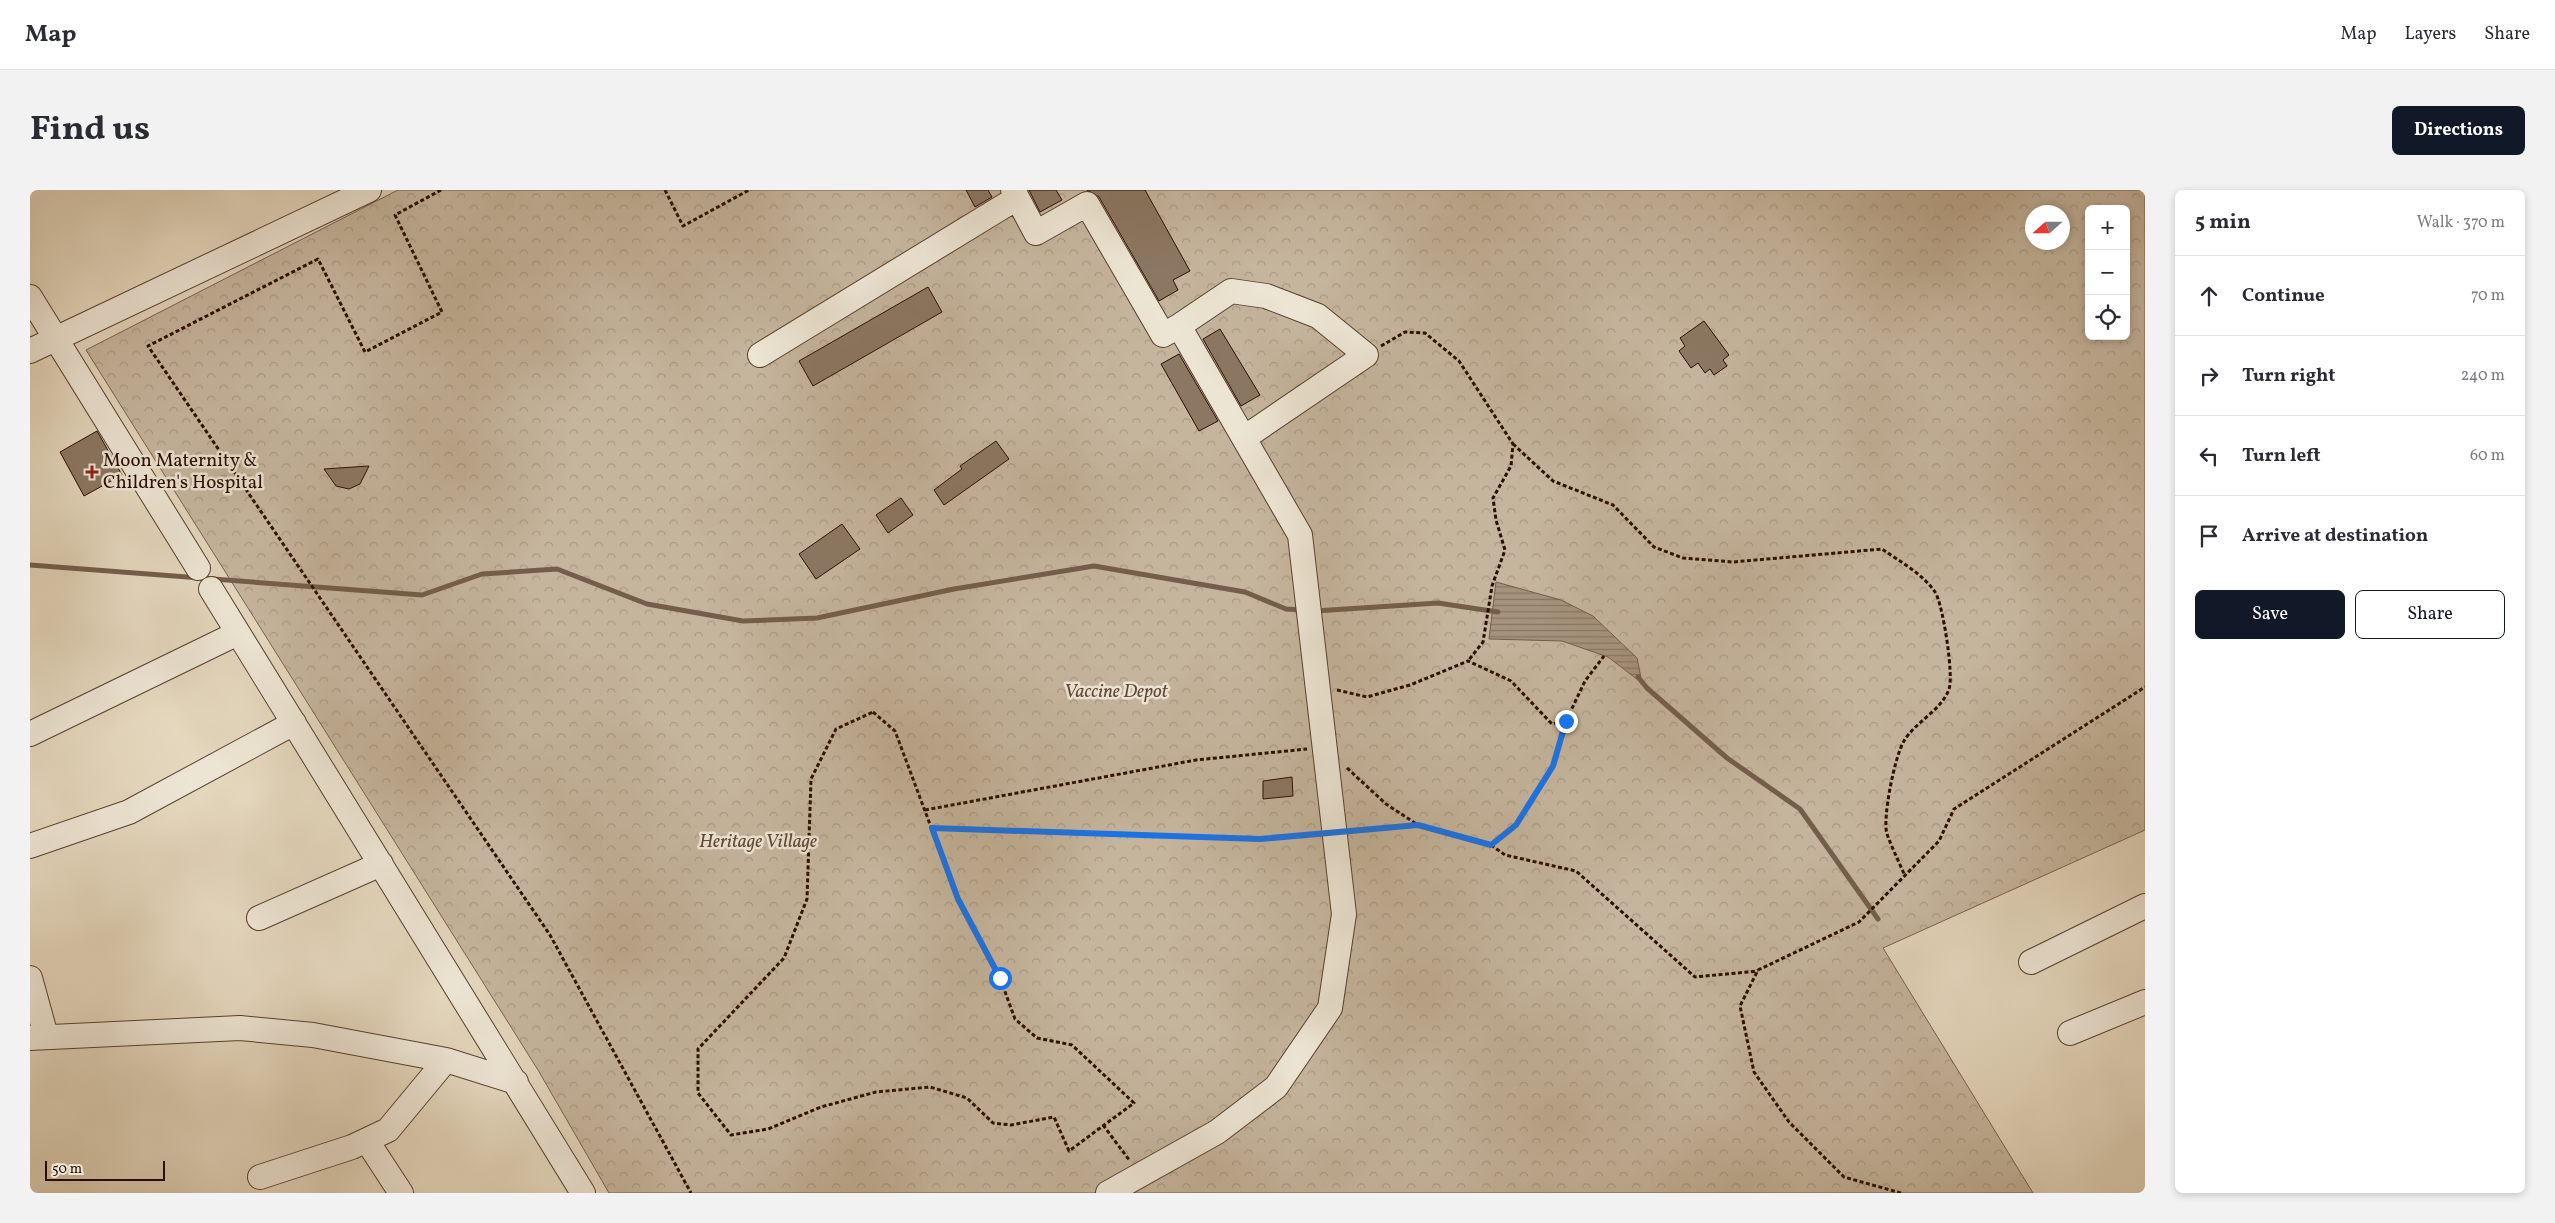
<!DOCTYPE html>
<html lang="en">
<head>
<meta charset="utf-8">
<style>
  :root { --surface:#fff; --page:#f2f2f3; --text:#2b2b33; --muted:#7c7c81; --line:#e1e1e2; --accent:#111827 }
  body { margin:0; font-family:Vollkorn,serif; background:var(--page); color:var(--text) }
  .controls { position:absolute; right:15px; top:15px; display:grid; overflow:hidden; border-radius:8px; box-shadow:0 2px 8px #0003 }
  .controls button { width:45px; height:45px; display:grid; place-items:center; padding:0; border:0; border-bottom:1px solid var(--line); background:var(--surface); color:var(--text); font:25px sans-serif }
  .compass { position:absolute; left:1995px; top:15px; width:45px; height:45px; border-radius:50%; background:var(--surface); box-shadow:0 2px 8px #0003; rotate:249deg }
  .scale { position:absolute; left:15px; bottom:12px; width:120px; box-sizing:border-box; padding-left:5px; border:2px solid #2b0e00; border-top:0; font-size:14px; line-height:18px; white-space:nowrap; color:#2b0e00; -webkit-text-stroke:4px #ede5d4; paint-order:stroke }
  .stop { position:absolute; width:15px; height:15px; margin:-11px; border:4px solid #1a73e8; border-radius:50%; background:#fff }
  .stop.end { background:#1a73e8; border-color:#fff; box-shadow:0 1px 5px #0008 }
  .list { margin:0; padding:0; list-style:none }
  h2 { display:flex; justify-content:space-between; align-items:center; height:65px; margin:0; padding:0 20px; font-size:21px }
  h2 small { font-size:16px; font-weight:400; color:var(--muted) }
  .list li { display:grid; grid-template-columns:32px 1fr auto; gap:15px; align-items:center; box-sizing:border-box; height:80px; padding:0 20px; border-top:1px solid var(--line) }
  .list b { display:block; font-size:19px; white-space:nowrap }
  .list em { font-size:16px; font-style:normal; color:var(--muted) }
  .actions { display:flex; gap:10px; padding:15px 20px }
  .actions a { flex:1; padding:11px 0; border:1px solid var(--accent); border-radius:8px; text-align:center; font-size:18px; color:var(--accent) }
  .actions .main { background:var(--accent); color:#fff }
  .icon { flex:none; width:28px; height:28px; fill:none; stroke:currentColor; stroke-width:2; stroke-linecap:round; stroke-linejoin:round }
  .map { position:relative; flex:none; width:2115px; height:1003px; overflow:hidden; border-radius:8px }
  header { display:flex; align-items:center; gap:30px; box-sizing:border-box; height:70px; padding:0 25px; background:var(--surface); border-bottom:1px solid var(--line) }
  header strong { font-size:24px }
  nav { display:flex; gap:28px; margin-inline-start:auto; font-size:18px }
  .intro { display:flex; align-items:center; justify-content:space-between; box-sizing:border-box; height:120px; padding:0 30px }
  h1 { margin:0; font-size:35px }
  .button { padding:12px 22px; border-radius:8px; background:var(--accent); color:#fff; font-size:18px; font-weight:700 }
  main { display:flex; gap:30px; padding:0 30px }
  aside { flex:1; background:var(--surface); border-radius:8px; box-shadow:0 2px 8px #0003 }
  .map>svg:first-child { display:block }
  .park { fill:url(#park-crowns); stroke:#78624e; fill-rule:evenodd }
  .water { fill:url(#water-rules); stroke:#745e4b }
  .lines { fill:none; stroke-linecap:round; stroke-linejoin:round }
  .stream { stroke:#745e4b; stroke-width:5 }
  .building { fill:#8b7762; stroke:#2b0e00 }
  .minor-casing { stroke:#59402f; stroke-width:26 }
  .path { stroke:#2b0e00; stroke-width:3; stroke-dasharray:4 2.5; stroke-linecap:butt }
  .minor { stroke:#ede5d4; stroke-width:24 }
  .route { stroke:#1a73e8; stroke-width:6 }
  .poi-dot { fill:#8f2418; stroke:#ede5d4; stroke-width:2 }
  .labels { text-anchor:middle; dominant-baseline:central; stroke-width:5; stroke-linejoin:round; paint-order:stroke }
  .poi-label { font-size:19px; fill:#2b0e00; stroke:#ede5d4; text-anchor:start }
  .park-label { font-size:19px; font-style:italic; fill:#614837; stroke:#ede5d4 }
</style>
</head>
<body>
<header>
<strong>Map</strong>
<nav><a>Map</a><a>Layers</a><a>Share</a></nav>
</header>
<div class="intro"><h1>Find us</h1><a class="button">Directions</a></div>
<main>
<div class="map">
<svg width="2115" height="1003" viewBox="0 0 2115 1003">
  <defs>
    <pattern id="park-crowns" width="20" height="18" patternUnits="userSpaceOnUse" patternTransform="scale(1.25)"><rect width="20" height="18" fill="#c5b59d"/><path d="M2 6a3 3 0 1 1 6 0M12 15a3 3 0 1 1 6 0" fill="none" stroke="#a99a85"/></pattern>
    <pattern id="water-rules" width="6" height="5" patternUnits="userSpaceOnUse" patternTransform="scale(1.25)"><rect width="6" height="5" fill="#a5937d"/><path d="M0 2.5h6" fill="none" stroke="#877664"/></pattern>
  </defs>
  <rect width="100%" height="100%" fill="#e4d7bd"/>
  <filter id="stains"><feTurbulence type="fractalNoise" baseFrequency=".004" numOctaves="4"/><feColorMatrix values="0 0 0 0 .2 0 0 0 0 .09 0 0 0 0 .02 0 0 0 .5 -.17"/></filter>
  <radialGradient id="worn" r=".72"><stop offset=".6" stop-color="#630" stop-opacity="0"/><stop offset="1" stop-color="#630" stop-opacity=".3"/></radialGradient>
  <path class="park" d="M368,0H2115V640L1853,758L2003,1003H579L508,880L56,160ZM2059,19H2096V146H2059ZM2002,22H2032V52H2002Z"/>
  <path class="water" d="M1466,392L1531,410L1563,426L1607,468L1612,493L1578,467L1532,451L1459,449Z"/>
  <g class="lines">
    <path class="stream" d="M0,375L392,405L452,384L527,379L617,414L713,431L787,428L924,399L1064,376L1215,402L1256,419L1272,420
      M1285,421L1408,413L1468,422
      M1608,487L1617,498L1697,568L1770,619L1848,729"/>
  </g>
  <path class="building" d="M936,0H958L962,7L945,17Z
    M999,0H1026L1032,10L1010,22Z
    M1057,0H1115L1160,81L1143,90L1148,100L1129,111L1069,7Z
    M898,97L912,122L783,196L769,171Z
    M1674,131L1699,165L1693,170L1697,176L1684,185L1680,179L1675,183L1668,173L1661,178L1649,161L1655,156L1650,148Z
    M1190,139L1230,205L1211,216L1173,149Z
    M1149,164L1188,231L1169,241L1131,174Z
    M67,241L92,285L54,306L30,262Z
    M966,251L979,269L914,315L904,300L932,279L930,276Z
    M339,276L330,294L319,299L306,296L294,279Z
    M871,308L883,325L858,343L846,325Z
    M812,334L830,359L786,389L769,364Z
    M1262,587L1263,606L1233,609V591Z"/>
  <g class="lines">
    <g class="minor-casing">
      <path id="minor" d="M983,0L1006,43L1057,14L1133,145L1149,136L1270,345L1314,724L1300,818L1246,897L1187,942L1078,1003
        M0,107L168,378
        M1149,136L1201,101L1236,106L1288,126L1336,165L1214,248
        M0,161L339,0
        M730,165L987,8
        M181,399L553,1003
        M0,544L208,443
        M0,656L99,622L264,533
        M229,728L351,674
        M2001,772L2115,716
        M0,788L16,846
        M2040,843L2115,812
        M0,848L210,838L283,845L416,870L486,892
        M337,951L371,1003
        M230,987L322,957L358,940L416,870"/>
    </g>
    <path class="path" d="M411,0L365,25L412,122L335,162L288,69L118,156L520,745L661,1003
      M635,0L653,36L719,0
      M1351,156L1375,142L1395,143L1429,171L1483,254L1481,276L1463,308L1466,330L1475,360L1462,396L1453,452L1438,471
      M1483,254L1523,291L1583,315L1624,357L1653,368L1703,372L1852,359C1869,371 1893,384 1905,402C1913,414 1924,486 1919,499C1912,520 1884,533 1874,551C1865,565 1852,629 1857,644C1862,658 1869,672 1875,686
      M1307,500L1337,507L1380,495L1438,471L1481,491L1522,534L1536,531L1555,491L1574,466
      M843,522L865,541L928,709L970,788L985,829L1007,848L1042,855L1104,913L1039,961L1024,927L981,935L963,933L937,908L900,897L846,902L791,917L738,939L701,945L668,903V859L754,768L777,709L781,589L806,539Z
      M1317,578L1356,614L1388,635L1461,655L1486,635L1523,576L1536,531
      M895,620L1166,570L1277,559
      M902,638L1230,649L1285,644
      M1324,641L1387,635
      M1461,655L1475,665L1546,681L1665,787L1728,781
      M1073,935L1100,971
      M1871,1003L1814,987L1759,932L1724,882L1710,816L1728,780L1829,732L1909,651L1924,619L2115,497"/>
    <use href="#minor" class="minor"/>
  </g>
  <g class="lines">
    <path class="route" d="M970,788L928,709L902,638L1230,649L1388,635L1461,655L1486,635L1523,576L1536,531"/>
  </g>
  <path class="poi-dot" d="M59.5 274.5h5v5h5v5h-5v5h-5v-5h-5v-5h5z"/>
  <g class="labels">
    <g class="poi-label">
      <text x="73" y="271">Moon Maternity &amp;<tspan x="73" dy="22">Children's Hospital</tspan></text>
    </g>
    <g class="park-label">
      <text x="1086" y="502">Vaccine Depot</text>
      <text x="728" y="652">Heritage Village</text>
    </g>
  </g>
  <rect width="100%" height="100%" filter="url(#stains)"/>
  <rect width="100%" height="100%" fill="url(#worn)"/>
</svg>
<div class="controls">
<button>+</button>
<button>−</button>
<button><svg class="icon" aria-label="locate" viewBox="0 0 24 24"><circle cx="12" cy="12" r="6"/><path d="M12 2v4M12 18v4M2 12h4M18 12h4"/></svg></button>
</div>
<svg class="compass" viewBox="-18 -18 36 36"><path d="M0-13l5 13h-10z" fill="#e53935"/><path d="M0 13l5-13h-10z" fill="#7c7c81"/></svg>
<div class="scale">50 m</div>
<div class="stop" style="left:970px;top:788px"></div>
<div class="stop end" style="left:1536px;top:531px"></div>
</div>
<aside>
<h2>5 min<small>Walk · 370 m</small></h2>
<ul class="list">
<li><svg class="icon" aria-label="ahead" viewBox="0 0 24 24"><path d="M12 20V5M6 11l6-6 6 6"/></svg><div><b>Continue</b></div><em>70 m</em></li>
<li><svg class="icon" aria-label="right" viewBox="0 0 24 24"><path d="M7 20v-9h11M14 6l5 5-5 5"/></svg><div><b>Turn right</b></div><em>240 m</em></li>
<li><svg class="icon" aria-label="left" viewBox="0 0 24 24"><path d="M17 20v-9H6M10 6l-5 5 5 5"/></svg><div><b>Turn left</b></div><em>60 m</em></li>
<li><svg class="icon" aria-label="arrive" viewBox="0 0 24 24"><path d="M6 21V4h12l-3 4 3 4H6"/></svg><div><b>Arrive at destination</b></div></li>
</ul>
<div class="actions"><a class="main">Save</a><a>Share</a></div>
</aside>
</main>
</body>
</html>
